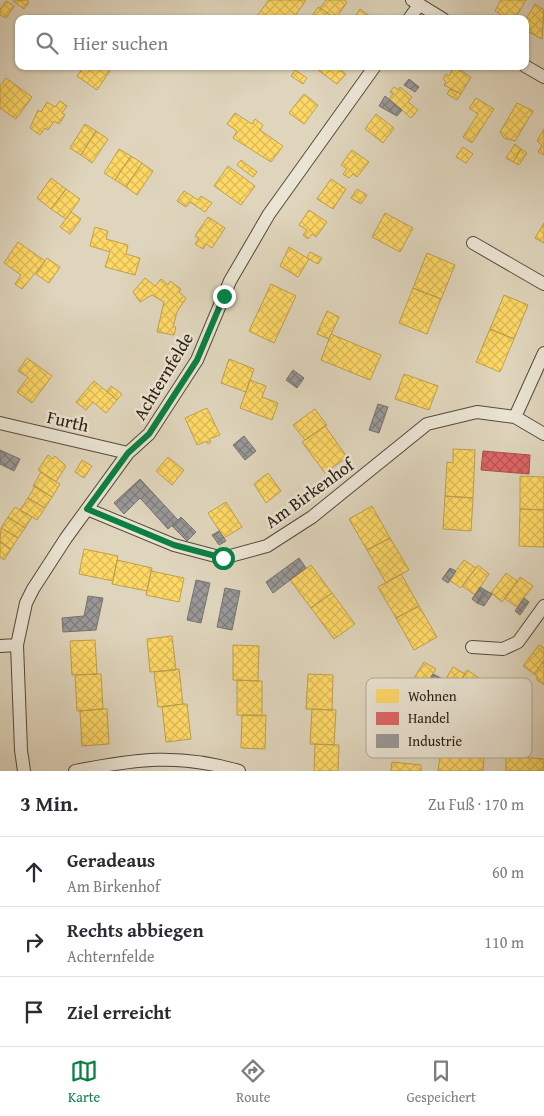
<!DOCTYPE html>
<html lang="de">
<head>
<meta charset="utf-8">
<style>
  :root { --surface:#fff; --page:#f7f7f7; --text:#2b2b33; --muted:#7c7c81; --line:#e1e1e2; --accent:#0b8043 }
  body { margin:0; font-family:"Gentium Book Plus",serif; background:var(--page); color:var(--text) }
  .stop { position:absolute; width:15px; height:15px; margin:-11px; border:4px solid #0b8043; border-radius:50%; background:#fff }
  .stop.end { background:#0b8043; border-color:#fff; box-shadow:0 1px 5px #0008 }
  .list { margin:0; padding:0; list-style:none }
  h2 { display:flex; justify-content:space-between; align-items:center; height:65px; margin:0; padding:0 20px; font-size:21px }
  h2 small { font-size:16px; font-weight:400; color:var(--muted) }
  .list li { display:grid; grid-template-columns:32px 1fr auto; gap:15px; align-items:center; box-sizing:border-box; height:70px; padding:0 20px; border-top:1px solid var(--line) }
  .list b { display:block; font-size:19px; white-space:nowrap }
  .list p { margin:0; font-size:16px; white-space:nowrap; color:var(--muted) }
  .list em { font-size:16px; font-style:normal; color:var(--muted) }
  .icon { flex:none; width:28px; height:28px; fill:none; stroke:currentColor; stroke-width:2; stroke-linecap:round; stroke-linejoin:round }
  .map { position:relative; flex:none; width:544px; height:771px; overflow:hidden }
  .search { position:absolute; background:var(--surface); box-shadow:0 1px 4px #0004; left:15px; right:15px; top:15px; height:55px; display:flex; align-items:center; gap:12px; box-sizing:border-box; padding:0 18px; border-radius:10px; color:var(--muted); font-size:19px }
  .sheet { height:275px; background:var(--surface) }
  nav { display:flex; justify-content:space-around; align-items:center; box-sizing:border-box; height:70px; border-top:1px solid var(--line); background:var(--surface); font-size:14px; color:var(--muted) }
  nav a { display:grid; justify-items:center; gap:2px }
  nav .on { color:var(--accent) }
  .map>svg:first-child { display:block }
  .homes { fill:url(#homes-cross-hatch); stroke:#bfa04c }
  .shops { fill:url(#shops-cross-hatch); stroke:#a9504c }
  .industry { fill:url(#industry-cross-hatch); stroke:#777470 }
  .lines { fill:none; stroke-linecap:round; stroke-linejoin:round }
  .minor-casing { stroke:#564a3c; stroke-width:14 }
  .minor { stroke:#eae4d3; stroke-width:12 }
  .route { stroke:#0b8043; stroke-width:6 }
  .labels { text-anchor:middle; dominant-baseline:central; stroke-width:5; stroke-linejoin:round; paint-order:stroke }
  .street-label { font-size:18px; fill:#291c11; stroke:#eae4d3 }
  .key { fill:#eae4d3; stroke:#b0a899; stroke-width:1 }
  .key-label { font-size:14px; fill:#291c11 }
</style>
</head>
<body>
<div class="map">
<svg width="544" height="771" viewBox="0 0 544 771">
  <defs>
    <pattern id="homes-cross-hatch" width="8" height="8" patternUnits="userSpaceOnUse" patternTransform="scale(1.25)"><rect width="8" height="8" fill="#ffd966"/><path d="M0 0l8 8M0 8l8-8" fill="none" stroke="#dbba57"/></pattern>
    <pattern id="shops-cross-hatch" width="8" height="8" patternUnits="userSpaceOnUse" patternTransform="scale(1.25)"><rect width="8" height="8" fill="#e06666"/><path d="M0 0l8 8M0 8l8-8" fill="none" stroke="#b65353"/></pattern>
    <pattern id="industry-cross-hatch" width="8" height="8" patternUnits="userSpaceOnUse" patternTransform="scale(1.25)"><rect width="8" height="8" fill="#999"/><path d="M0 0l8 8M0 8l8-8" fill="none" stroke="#7d7c7b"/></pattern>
  </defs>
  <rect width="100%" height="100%" fill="#dfd5bc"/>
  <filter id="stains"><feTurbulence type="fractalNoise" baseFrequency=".004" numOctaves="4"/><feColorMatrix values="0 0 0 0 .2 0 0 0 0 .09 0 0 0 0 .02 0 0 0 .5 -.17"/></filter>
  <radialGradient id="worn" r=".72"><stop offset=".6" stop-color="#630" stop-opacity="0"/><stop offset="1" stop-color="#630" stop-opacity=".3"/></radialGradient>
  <path class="homes" d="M27,0L29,2L24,9L13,1Z
    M269,0H306L293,19H261L257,16Z
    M326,0H344L347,2L336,19L320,8Z
    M501,0H526L515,19H508L495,11Z
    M6,1L14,6L6,18L0,15V9Z
    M535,4L544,10L542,39L525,30V21Z
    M318,7L320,8L336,19H310Z
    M360,9L374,19H354Z
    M73,66H113L97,90L77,76L81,71Z
    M321,66H335L346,74L337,84L318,70Z
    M454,66L471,77L461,94L444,85L446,82L443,79L446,74L449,76Z
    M295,70L307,78L303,84L291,76Z
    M6,78L32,97L16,119L0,108V86Z
    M394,87L398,90L400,87L412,97L408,102L418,110L411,118L389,99L393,94L390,92Z
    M450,89L461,94L457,100L447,94Z
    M304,94L318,105L304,124L289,113Z
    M476,98L494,109L472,143L463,137L478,114L469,108Z
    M60,101L67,106L62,113L65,115L59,124L54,121L48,130L45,128L40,135L30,128L38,110L41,112L47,102L55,107Z
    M517,103L533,111L515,141L504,138L500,132Z
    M235,113L252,124L255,119L263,125L260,130L283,146L271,162L233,138L237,131L227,124Z
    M376,114L394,128L383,143L365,129Z
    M85,124L96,131L81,155L70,148Z
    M544,129V155L538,152L542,145L537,141Z
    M96,131L108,139L92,163L81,155Z
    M515,144L521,149L513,162L506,158Z
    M463,147L473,154L466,163L456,157Z
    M119,149L131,156L115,180L104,173Z
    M521,149L527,153L519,165L513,162Z
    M352,150L369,162L357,177L353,174L349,178L343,174L347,169L341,165Z
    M131,156L142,163L126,187L115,180Z
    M241,160L257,172L253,177L237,165Z
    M142,163L153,171L137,195L126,187Z
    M228,166L255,186L241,205L214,186Z
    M51,178L66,189L51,209L37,198Z
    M331,179L346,189L333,209L317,199Z
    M66,189L80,199L66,219L51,209Z
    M357,189L367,195L361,204L351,198Z
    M184,191L198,200L201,196L212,203L205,212L190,202L186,207L177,201Z
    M309,210L327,222L316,237L312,234L308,239L303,235L307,230L299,225Z
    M71,212L81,219L70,234L60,227Z
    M385,213L413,228L400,252L372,237Z
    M208,217L225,228L212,248L206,244L203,249L195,244L199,238L195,236Z
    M544,223V243L535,238Z
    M95,227L108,231L106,239L128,245L126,254L140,258L135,275L105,267L110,252L90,246Z
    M18,242L45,261L22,289L15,284L21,275L4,263Z
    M289,247L309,259L298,277L280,266Z
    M310,252L322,258L318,264L307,258Z
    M427,253L455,265L441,299L413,288Z
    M47,258L60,267L49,283L36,274Z
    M145,278L155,286L161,279L168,285L170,281L181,289L179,292L186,298L177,312L173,327H176L174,335L157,332L164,302L152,295L140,302L133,292Z
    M271,284L296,296L274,343L249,331Z
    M413,288L441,299L427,334L399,323Z
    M504,295L528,305L514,339L490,329Z
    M327,311L339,317L329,339L317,334Z
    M490,329L514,339L500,372L476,362Z
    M331,334L381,355L370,380L321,360Z
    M27,358L52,376L32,403L17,392L28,377L18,371Z
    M229,359L254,369L246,392L221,383Z
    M404,374L438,386L429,410L395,399Z
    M250,380L266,386L262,397L278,403L272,420L240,408Z
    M94,381L117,400L106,413L93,402L86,410L76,402Z
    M111,386L122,394L117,400L107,391Z
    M207,408L220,435L209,439L211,442L208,444L207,441L197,445L185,418Z
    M315,409L327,425L305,440L293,425Z
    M325,426L347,457L325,473L302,442Z
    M453,449L475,450L473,498L445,496L447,462L453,463Z
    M48,455L53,459L55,456L66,466L56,482L38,470Z
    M168,457L184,470L172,485L156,471Z
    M82,460L92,466L84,478L75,472Z
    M41,472L60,484L52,497L33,486Z
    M268,473L281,491L266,503L254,484Z
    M520,476L544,477V510L520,509Z
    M35,486L52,497L45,508L28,498Z
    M445,496L473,498L471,531L443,529Z
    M28,498L45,508L37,520L20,510Z
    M226,502L242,527L224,538L208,513Z
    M372,506L390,538L367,550L349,519Z
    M15,507L32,517L25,528L8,517Z
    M520,509L544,510V547L519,546Z
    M8,517L25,528L18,538L1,528Z
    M1,528L18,538L11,549L0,542Z
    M390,538L409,570L386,583L367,550Z
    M0,542L11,549L4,560L0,557Z
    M84,549L118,556L113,581L79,574Z
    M117,560L152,568L147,591L112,584Z
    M464,560L476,568L461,588L449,580Z
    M311,565L332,593L311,608L290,580Z
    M478,565L489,574L475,595L462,586Z
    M151,571L184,578L179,602L146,595Z
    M506,573L517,581L502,602L491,593Z
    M401,574L419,606L396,618L378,587Z
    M520,577L533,586L517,607L505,599Z
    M332,593L355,624L334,639L311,608Z
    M419,606L437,637L414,650L396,618Z
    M172,636L176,670L150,672L147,639Z
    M95,640L97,674L72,675L70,641Z
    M233,645L259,646L258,681L233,680Z
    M539,645L544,648V661L534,674L523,666Z
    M544,661V685L537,680V676L534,674Z
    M424,662L436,669L422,690L411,683Z
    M453,667L465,674L451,696L440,689Z
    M179,669L183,704L158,707L154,672Z
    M467,670L479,678L466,699L454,692Z
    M101,674L103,709L77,711L75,675Z
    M308,674L333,675L332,710L306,709Z
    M237,680L262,681V716L237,715Z
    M183,704H187L191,739L166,742L162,707Z
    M103,709H107L109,744L82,746L80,711Z
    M312,709L336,710L334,745L310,744Z
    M242,715H266L265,749L241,748Z
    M443,736L465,737V742L485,745L483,771H438Z
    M315,744L339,745L338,771H314Z
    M506,756L544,759V771H506Z
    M392,762L421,765V771H391Z"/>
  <path class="shops" d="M483,451L530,455L529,474L481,470Z"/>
  <path class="industry" d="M409,79L419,87L415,92L404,85Z
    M385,96L402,110L397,116L379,106Z
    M293,370L304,378L297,388L286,380Z
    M378,404L388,407L379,433L369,430Z
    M244,436L256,451L245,460L233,445Z
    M0,450L20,459L14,471L0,464Z
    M140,479L178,520L168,529L140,498L124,514L114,503Z
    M181,517L196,532L187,541L172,526Z
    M219,531L226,541L219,545L212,535Z
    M299,558L306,568L273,593L266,582Z
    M450,568L456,571L448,583L442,579Z
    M196,580L210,583L201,623L187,620Z
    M480,587L485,590L477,603L472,599Z
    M225,588L240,591L232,630L217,627Z
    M485,590L492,594L484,606L477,603Z
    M88,596L103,598L96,630L63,632L62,618L84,616Z
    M524,598L529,602L520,615L515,611Z
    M433,674L439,677L432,689L426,686Z
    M439,677L445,681L438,693L432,689Z"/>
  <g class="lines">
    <g class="minor-casing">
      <path id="minor" d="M412,0L443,19
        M409,19L419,5
        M525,66L544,77
        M473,243L544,284
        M515,417L544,353
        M0,423L128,453
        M87,509L174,545L223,558L267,546L312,517L427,424L477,412L515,417L544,434
        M0,646L17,645
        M472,647L503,649L518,642L544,606
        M24,771L21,750L17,645L26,603L33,589L66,538L128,453L149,434L197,360L230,281L269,214L375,66
        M75,771C136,759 178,753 239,771"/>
    </g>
    <use href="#minor" class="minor"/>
  </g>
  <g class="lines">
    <path class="route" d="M223,558L174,545L87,509L128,453L149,434L197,360L224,296"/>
  </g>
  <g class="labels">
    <g class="street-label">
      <text transform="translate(163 376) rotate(-59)">Achternfelde</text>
      <text transform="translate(68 421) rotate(13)">Furth</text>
      <text transform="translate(309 493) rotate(-36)">Am Birkenhof</text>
    </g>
  </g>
  <rect x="366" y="678" width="166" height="80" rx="8" class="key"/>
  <rect x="376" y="689" width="23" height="14" fill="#ffd966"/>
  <rect x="376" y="712" width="23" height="13" fill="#e06666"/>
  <rect x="376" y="734" width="23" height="14" fill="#999"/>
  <g class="key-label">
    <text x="408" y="701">Wohnen</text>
    <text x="408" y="723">Handel</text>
    <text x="408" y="746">Industrie</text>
  </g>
  <rect width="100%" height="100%" filter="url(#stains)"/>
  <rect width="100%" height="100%" fill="url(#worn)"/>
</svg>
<div class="stop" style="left:223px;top:558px"></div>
<div class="stop end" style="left:224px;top:296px"></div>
<div class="search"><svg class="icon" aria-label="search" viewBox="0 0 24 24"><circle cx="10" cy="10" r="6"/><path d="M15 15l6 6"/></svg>Hier suchen</div>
</div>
<section class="sheet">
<h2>3 Min.<small>Zu Fuß · 170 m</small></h2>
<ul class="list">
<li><svg class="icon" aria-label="ahead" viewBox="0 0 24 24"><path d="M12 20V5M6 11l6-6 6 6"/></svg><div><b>Geradeaus</b><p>Am Birkenhof</p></div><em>60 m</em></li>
<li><svg class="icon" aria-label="right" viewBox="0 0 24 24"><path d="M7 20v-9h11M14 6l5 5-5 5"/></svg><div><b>Rechts abbiegen</b><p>Achternfelde</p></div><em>110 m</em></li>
<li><svg class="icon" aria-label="arrive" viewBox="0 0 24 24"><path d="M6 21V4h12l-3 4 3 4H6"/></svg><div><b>Ziel erreicht</b></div></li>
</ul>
</section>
<nav>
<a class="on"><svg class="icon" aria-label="map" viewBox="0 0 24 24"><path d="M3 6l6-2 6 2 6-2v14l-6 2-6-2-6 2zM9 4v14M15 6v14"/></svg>Karte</a>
<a><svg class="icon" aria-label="directions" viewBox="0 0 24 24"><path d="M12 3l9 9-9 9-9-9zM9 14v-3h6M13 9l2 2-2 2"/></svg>Route</a>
<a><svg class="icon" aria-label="saved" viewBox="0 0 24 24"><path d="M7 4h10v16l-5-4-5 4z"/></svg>Gespeichert</a>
</nav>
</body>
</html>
